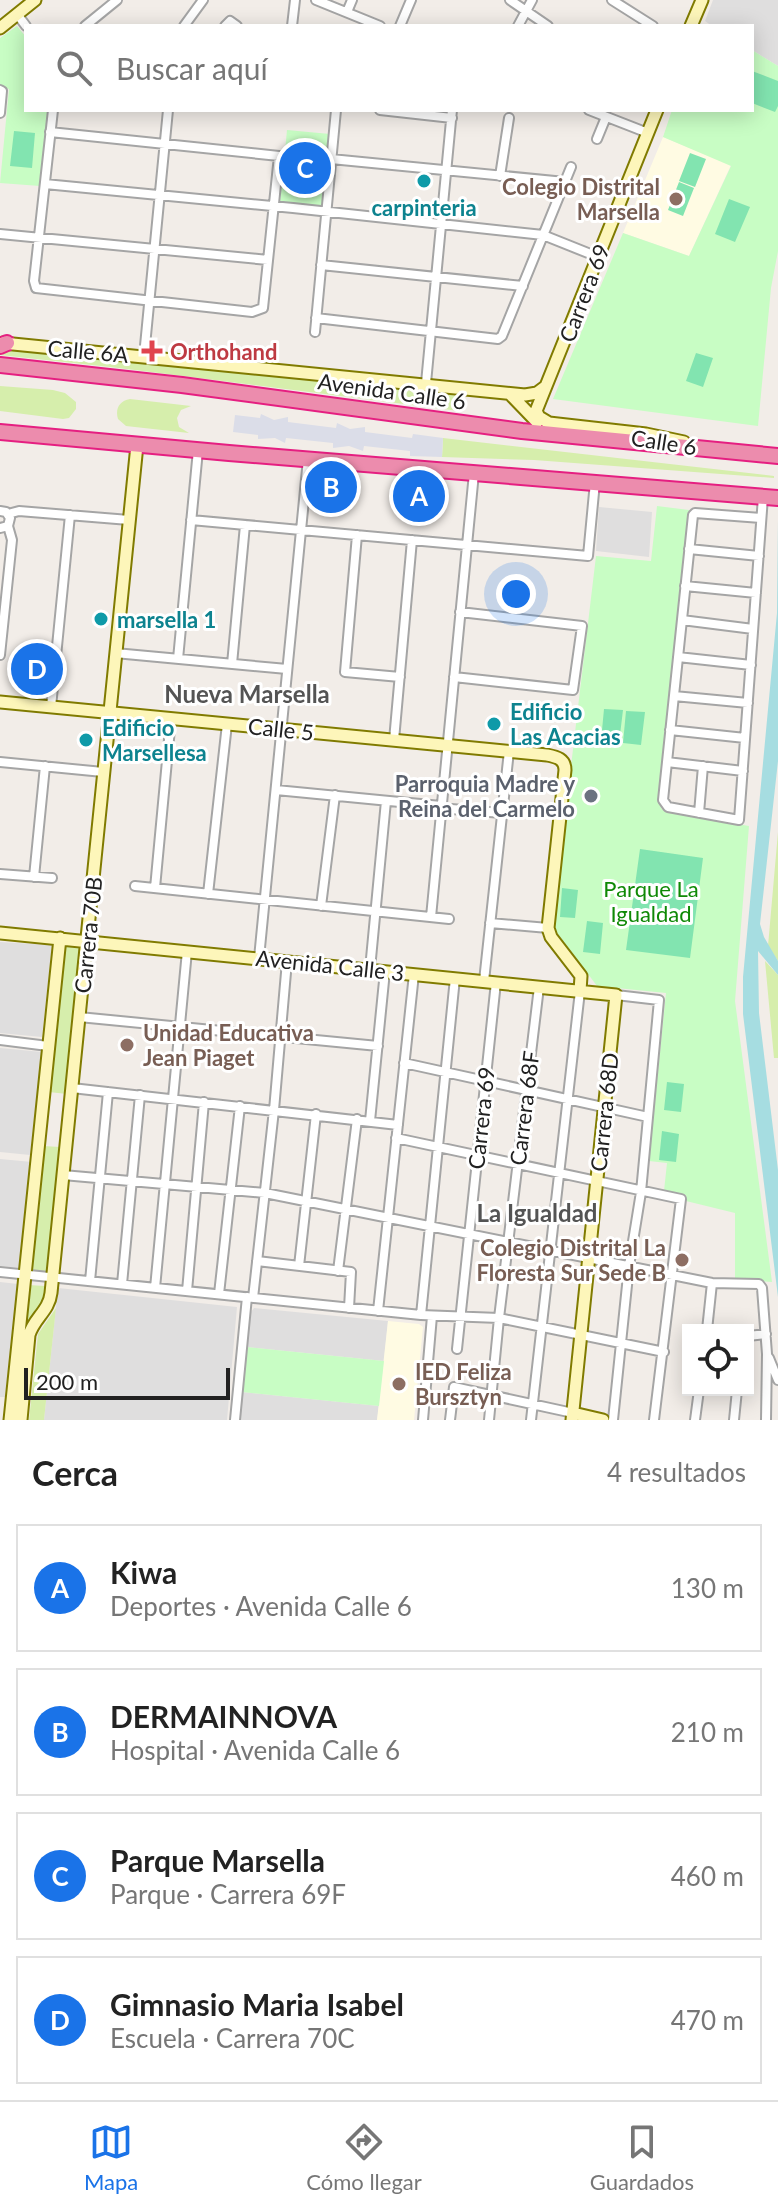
<!DOCTYPE html>
<html lang="es">
<head>
<meta charset="utf-8">
<style>
  :root { --surface:#fff; --page:#f6f6f6; --text:#222; --muted:#767676; --line:#e0e0e0; --accent:#1a73e8 }
  body { margin:0; font-family:Lato,sans-serif; background:var(--page); color:var(--text) }
  .controls { position:absolute; right:24px; bottom:24px; display:grid; overflow:hidden; border-radius:0px; box-shadow:0 4px 20px #0003 }
  .controls button { width:72px; height:72px; display:grid; place-items:center; padding:0; border:0; border-bottom:2px solid var(--line); background:var(--surface); color:var(--text); font:40px sans-serif }
  .scale { position:absolute; left:24px; bottom:20px; width:206px; box-sizing:border-box; padding-left:8px; border:4px solid #212121; border-top:0; font-size:22px; line-height:28px; white-space:nowrap; color:#212121; -webkit-text-stroke:6px #fff; paint-order:stroke }
  .you { position:absolute; left:516px; top:594px; width:28px; height:28px; margin:-20px; border:6px solid #fff; border-radius:50%; background:#1a73e8; box-shadow:0 0 0 12px #1a73e833 }
  .badge { display:grid; place-items:center; width:52px; height:52px; border-radius:50%; background:var(--accent); color:#fff; font-size:26px; font-weight:700 }
  .pin { position:absolute; translate:-50% -50%; border:4px solid #fff; box-shadow:0 2px 8px #0006 }
  .list { margin:0; padding:0; list-style:none }
  h2 { display:flex; justify-content:space-between; align-items:center; height:104px; margin:0; padding:0 32px; font-size:34px }
  h2 small { font-size:26px; font-weight:400; color:var(--muted) }
  .list li { display:grid; grid-template-columns:52px 1fr auto; gap:24px; align-items:center; box-sizing:border-box; height:128px; margin:0 16px 16px; padding:0 16px; border:2px solid var(--line); border-radius:0px }
  .list b { display:block; font-size:30px; white-space:nowrap }
  .list p { margin:0; font-size:26px; white-space:nowrap; color:var(--muted) }
  .list em { font-size:26px; font-style:normal; color:var(--muted) }
  .icon { flex:none; width:44px; height:44px; fill:none; stroke:currentColor; stroke-width:2; stroke-linecap:round; stroke-linejoin:round }
  .map { position:relative; flex:none; width:778px; height:1420px; overflow:hidden }
  .search { position:absolute; background:var(--surface); box-shadow:0 4px 20px #0003; left:24px; right:24px; top:24px; height:88px; display:flex; align-items:center; gap:20px; box-sizing:border-box; padding:0 28px; border-radius:0px; color:var(--muted); font-size:30px }
  .sheet { height:680px; background:var(--surface) }
  nav { display:flex; justify-content:space-around; align-items:center; box-sizing:border-box; height:112px; border-top:2px solid var(--line); background:var(--surface); font-size:22px; color:var(--muted) }
  nav a { display:grid; justify-items:center; gap:4px }
  nav .on { color:var(--accent) }
  .map>svg:first-child { display:block }
  .residential { fill:#dfdede }
  .education { fill:#fffbe3 }
  .grass { fill:#d6eeac }
  .park { fill:#c8fdc4 }
  .pitch { fill:#82e4b0 }
  .plaza { fill:#dbdde8 }
  .water { fill:#a6dde1 }
  .lines { fill:none; stroke-linecap:round; stroke-linejoin:round }
  .street-casing { stroke:#a5a5a5; stroke-width:12 }
  .secondary-casing { stroke:#807b00; stroke-width:15 }
  .highway-casing { stroke:#e51f81; stroke-width:18 }
  .street { stroke:#fff; stroke-width:8 }
  .secondary { stroke:#fdf6ba; stroke-width:11 }
  .highway { stroke:#ec8cad; stroke-width:14 }
  .culture-dot { fill:#0f9aa8; stroke:#fff; stroke-width:3 }
  .education-dot { fill:#8d6e63; stroke:#fff; stroke-width:3 }
  .health-dot { fill:#e0444e; stroke:#fff; stroke-width:3 }
  .worship-dot { fill:#6b7280; stroke:#fff; stroke-width:3 }
  .labels { text-anchor:middle; dominant-baseline:central; stroke-width:6; stroke-linejoin:round; paint-order:stroke }
  .education-label { font-size:22px; font-weight:bold; fill:#785e54; stroke:#fff; text-anchor:end }
  .culture-label { font-size:22px; font-weight:bold; fill:#0d838f; stroke:#fff; text-anchor:start }
  .street-label { font-size:22px; fill:#212121; stroke:#fff }
  .health-label { font-size:22px; font-weight:bold; fill:#be3a42; stroke:#fff; text-anchor:start }
  .worship-label { font-size:22px; font-weight:bold; fill:#5b616d; stroke:#fff; text-anchor:end }
  .park-label { font-size:22px; fill:#0f8906; stroke:#fff }
  .neighbourhood-label { font-size:24px; font-weight:bold; fill:#545454; stroke:#fff }
</style>
</head>
<body>
<div class="map">
<svg width="778" height="1420" viewBox="0 0 778 1420">
  <rect width="100%" height="100%" fill="#f2ede8"/>
  <path class="residential" d="M713,0H778V66L752,50V26H712L705,21Z
    M599,507L652,512L649,557L596,551Z
    M0,942L52,945L42,1037L0,1033Z
    M0,1048L42,1052L30,1155L0,1152Z
    M0,1159L32,1162L21,1268L0,1266Z
    M0,1282L18,1284L5,1397H0Z
    M58,1288L237,1307L227,1420H44Z
    M254,1308L388,1321L384,1361L247,1347L251,1312Z
    M242,1392L379,1406L377,1420H239Z"/>
  <path class="education" d="M663,137L731,165L689,256L623,233Z
    M388,1321L419,1324L423,1327L414,1420H377Z"/>
  <path class="grass" d="M3,348L460,396L459,411L119,368L0,355V349Z
    M0,386L53,390L65,393L76,402V409L69,418L63,419L0,411Z
    M130,399L191,406L181,410L177,418L179,427L189,433L126,426L118,419C115,409 119,401 130,399Z
    M443,438L774,476V478L534,460L442,457Z
    M778,832V961L768,946Z
    M64,943L82,945L67,1094L49,1092Z
    M765,961L778,975V1058H774Z
    M43,1146L60,1147L46,1273H30Z
    M28,1285L45,1286L42,1310L22,1337Z
    M56,1308L44,1420H29L38,1334Z"/>
  <path class="park" d="M17,26L26,37V110H48L40,186L0,183L9,89L0,87V38Z
    M752,50L778,66V251L771,288L758,426L553,399L623,233L689,256L731,166L663,137L672,110H752Z
    M287,130L330,134L322,207L280,203Z
    M657,506L689,510L660,793L661,808L664,811L749,826L735,1001L772,1282L735,1279V1213L686,1201V1195L664,1191L667,1163L649,1161L666,993L597,986L552,926L596,556L651,561Z
    M247,1347L384,1361L379,1406L242,1392Z"/>
  <path class="pitch" d="M752,71L778,81V106L775,112L752,103Z
    M14,131L35,133L32,168L10,166Z
    M296,150L315,152L312,181L294,179Z
    M690,153L706,159L695,187L679,181Z
    M679,182L694,188L683,216L668,210Z
    M729,199L750,207L735,242L715,234Z
    M696,353L713,358L703,387L686,381Z
    M604,709L623,710L619,743L601,741Z
    M626,711L645,712L641,745L623,743Z
    M640,849L703,858L690,958L626,950Z
    M562,888L578,890L575,918L560,917Z
    M587,921L603,923L600,954L583,952Z
    M667,1082L684,1084L681,1112L664,1110Z
    M662,1131L679,1134L676,1162L659,1160Z"/>
  <path class="plaza" d="M261,414L274,420L288,417V422L336,428L337,423L350,429L365,427V432L412,438L413,434L443,438L442,457L410,456V451L364,446L363,451L349,446L333,448V443L286,438L285,443L275,438L258,439V435L233,432L235,415L260,418Z"/>
  <path class="water" d="M778,520V761L760,924L764,937L778,961V975L758,951L759,1013L778,1170V1297L743,1014V977L777,613Z"/>
  <g class="lines">
    <g class="street-casing">
      <path id="street" d="M316,0L380,26
        M510,0L548,26
        M612,0L653,26
        M347,12L352,0
        M17,14L26,26
        M85,26L117,0
        M184,26L203,0
        M225,26L230,21L237,26
        M292,26L295,0
        M400,26L411,0
        M518,26L532,0
        M0,90L2,91L0,113
        M380,110L452,118
        M589,110L648,133
        M50,132L279,156L263,308L252,312L36,288L34,281L53,110
        M597,139L606,117
        M331,159L565,182
        M500,176L509,118
        M45,184L293,208L543,235L598,257
        M0,234L268,260
        M321,265L523,286
        M316,318L498,339L502,336L571,167
        M315,332L336,110
        M144,356L168,110
        M426,383L452,110
        M0,511L6,512L10,518L8,526L0,528
        M8,514L19,511L129,520
        M761,518L695,513L693,515L663,800L668,807L739,820L763,497
        M191,520L588,556L595,482
        M357,535L345,672L400,677
        M689,549L759,556
        M685,586L756,593
        M682,620L753,629
        M115,653L287,669
        M0,655L12,540L8,526
        M678,657L751,665
        M178,659L198,450
        M232,664L245,525
        M454,677L573,690L582,626L460,612
        M674,696L748,703
        M51,707L70,515
        M670,730L745,738
        M394,740L412,540
        M0,762L103,772
        M667,762L743,771
        M276,790L441,806
        M451,809L502,813
        M699,813L703,766
        M0,874L52,878
        M34,877L45,766
        M135,886L449,919
        M155,888L171,718
        M208,894L227,724
        M321,906L335,795
        M431,917L474,473
        M490,923L548,928
        M259,958L308,459
        M370,969L386,801
        M484,981L509,751
        M79,1017L378,1046
        M0,1040L48,1046
        M404,1063L648,1117
        M72,1088L398,1125
        M370,1121L385,971
        M396,1138L681,1199L654,1420
        M63,1175L265,1193L712,1283L759,1284L762,1288L767,1354L766,1420
        M257,1261L351,1272L349,1308
        M299,1266L316,1114
        M338,1271L357,1119
        M0,1272L421,1315L499,1318L664,1352
        M90,1281L108,1092
        M122,1284L140,1095
        M155,1288L187,951
        M187,1291L204,1102
        M219,1294L240,1106
        M253,1298L274,1110L287,961
        M378,1311L414,974
        M421,1315L455,978
        M707,1330L712,1283
        M748,1336L766,1334
        M457,1349L496,982
        M769,1358L778,1380
        M235,1420L247,1297
        M423,1420L432,1316
        M450,1420L454,1387L573,1413
        M489,1420L499,1318L539,987
        M531,1420L580,991
        M613,1420L629,1266L641,1192L659,1000L616,995
        M695,1420L699,1390
        M734,1420L737,1390"/>
    </g>
    <g class="secondary-casing">
      <path id="secondary" d="M691,26L702,0
        M0,28L35,0
        M657,110L536,411L539,417L549,423L646,434L684,442
        M3,343L525,395L537,393L545,387
        M510,394L537,422
        M0,702L547,755C557,757 565,759 565,770L548,928L551,937L581,976L580,991
        M0,933L616,995L572,1420
        M573,1413L603,1420
        M10,1420L60,938
        M21,1420L29,1335C34,1318 49,1311 51,1293L137,445"/>
    </g>
    <g class="highway-casing">
      <path id="highway" d="M0,346L7,343
        M0,365L182,385L522,431L778,456
        M0,432L229,453L778,498"/>
    </g>
    <use href="#street" class="street"/>
    <use href="#secondary" class="secondary"/>
    <use href="#highway" class="highway"/>
  </g>
  <g class="culture-dot">
    <circle cx="424" cy="181" r="8"/>
    <circle cx="101" cy="619" r="8"/>
    <circle cx="494" cy="724" r="8"/>
    <circle cx="86" cy="740" r="8"/>
  </g>
  <g class="education-dot">
    <circle cx="676" cy="199" r="8"/>
    <circle cx="127" cy="1045" r="8"/>
    <circle cx="682" cy="1260" r="8"/>
    <circle cx="399" cy="1384" r="8"/>
  </g>
  <path class="health-dot" d="M148 339h8v8h8v8h-8v8h-8v-8h-8v-8h8z"/>
  <circle class="worship-dot" cx="591" cy="796" r="8"/>
  <g class="labels">
    <g class="education-label">
      <text x="660" y="186">Colegio Distrital<tspan x="660" dy="25">Marsella</tspan></text>
      <text x="143" y="1032" text-anchor="start">Unidad Educativa<tspan x="143" dy="25">Jean Piaget</tspan></text>
      <text x="666" y="1247">Colegio Distrital La<tspan x="666" dy="25">Floresta Sur Sede B</tspan></text>
      <text x="415" y="1371" text-anchor="start">IED Feliza<tspan x="415" dy="25">Bursztyn</tspan></text>
    </g>
    <g class="culture-label">
      <text x="424" y="207" text-anchor="middle">carpinteria</text>
      <text x="117" y="619">marsella 1</text>
      <text x="510" y="711">Edificio<tspan x="510" dy="25">Las Acacias</tspan></text>
      <text x="102" y="727">Edificio<tspan x="102" dy="25">Marsellesa</tspan></text>
    </g>
    <g class="street-label">
      <text transform="translate(584 293) rotate(-69)">Carrera 69</text>
      <text transform="translate(88 351) rotate(5)">Calle 6A</text>
      <text transform="translate(392 391) rotate(8)">Avenida Calle 6</text>
      <text transform="translate(664 442) rotate(9)">Calle 6</text>
      <text transform="translate(281 729) rotate(6)">Calle 5</text>
      <text transform="translate(88 935) rotate(-84)">Carrera 70B</text>
      <text transform="translate(330 965) rotate(6)">Avenida Calle 3</text>
      <text transform="translate(524 1108) rotate(-83)">Carrera 68F</text>
      <text transform="translate(604 1112) rotate(-84)">Carrera 68D</text>
      <text transform="translate(481 1118) rotate(-84)">Carrera 69</text>
    </g>
    <g class="health-label">
      <text x="170" y="351">Orthohand</text>
    </g>
    <g class="worship-label">
      <text x="575" y="783">Parroquia Madre y<tspan x="575" dy="25">Reina del Carmelo</tspan></text>
    </g>
    <g class="park-label">
      <text x="651" y="888">Parque La<tspan x="651" dy="25">Igualdad</tspan></text>
    </g>
    <g class="neighbourhood-label">
      <text x="247" y="693">Nueva Marsella</text>
      <text x="537" y="1212">La Igualdad</text>
    </g>
  </g>
</svg>
<div class="controls">
<button><svg class="icon" aria-label="locate" viewBox="0 0 24 24"><circle cx="12" cy="12" r="6"/><path d="M12 2v4M12 18v4M2 12h4M18 12h4"/></svg></button>
</div>
<div class="scale">200 m</div>
<div class="you"></div>
<div class="pin badge" style="left:419px;top:496px">A</div>
<div class="pin badge" style="left:331px;top:487px">B</div>
<div class="pin badge" style="left:305px;top:168px">C</div>
<div class="pin badge" style="left:37px;top:669px">D</div>
<div class="search"><svg class="icon" aria-label="search" viewBox="0 0 24 24"><circle cx="10" cy="10" r="6"/><path d="M15 15l6 6"/></svg>Buscar aquí</div>
</div>
<section class="sheet">
<h2>Cerca<small>4 resultados</small></h2>
<ul class="list">
<li><span class="badge">A</span><div><b>Kiwa</b><p>Deportes · Avenida Calle 6</p></div><em>130 m</em></li>
<li><span class="badge">B</span><div><b>DERMAINNOVA</b><p>Hospital · Avenida Calle 6</p></div><em>210 m</em></li>
<li><span class="badge">C</span><div><b>Parque Marsella</b><p>Parque · Carrera 69F</p></div><em>460 m</em></li>
<li><span class="badge">D</span><div><b>Gimnasio Maria Isabel</b><p>Escuela · Carrera 70C</p></div><em>470 m</em></li>
</ul>
</section>
<nav>
<a class="on"><svg class="icon" aria-label="map" viewBox="0 0 24 24"><path d="M3 6l6-2 6 2 6-2v14l-6 2-6-2-6 2zM9 4v14M15 6v14"/></svg>Mapa</a>
<a><svg class="icon" aria-label="directions" viewBox="0 0 24 24"><path d="M12 3l9 9-9 9-9-9zM9 14v-3h6M13 9l2 2-2 2"/></svg>Cómo llegar</a>
<a><svg class="icon" aria-label="saved" viewBox="0 0 24 24"><path d="M7 4h10v16l-5-4-5 4z"/></svg>Guardados</a>
</nav>
</body>
</html>
